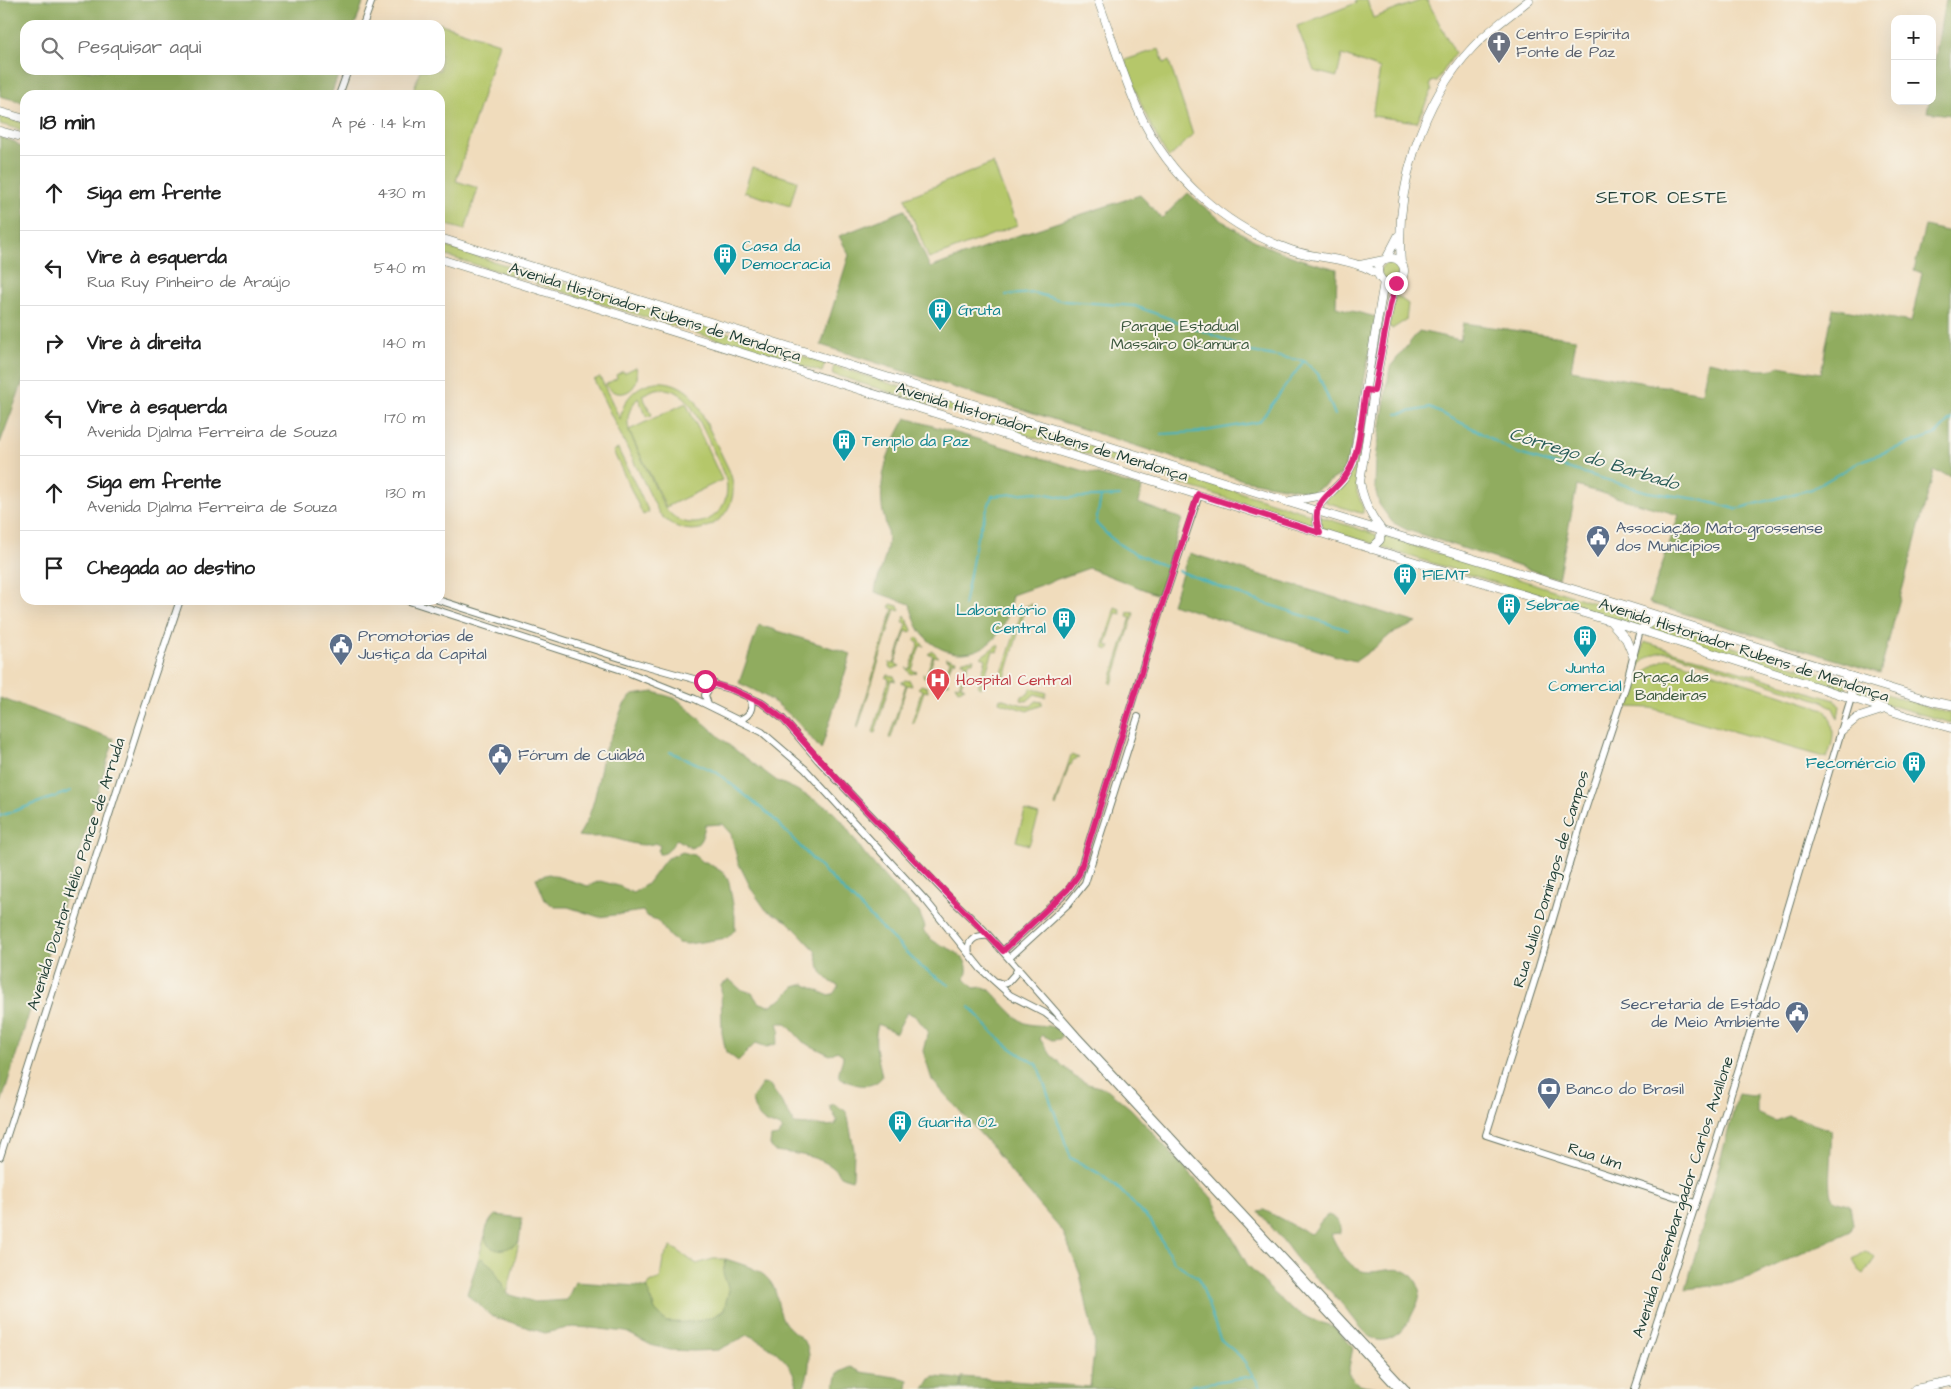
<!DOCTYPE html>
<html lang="pt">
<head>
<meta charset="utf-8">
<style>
  :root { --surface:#fff; --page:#f2f2f2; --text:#222; --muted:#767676; --line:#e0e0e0 }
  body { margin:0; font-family:"Architects Daughter",sans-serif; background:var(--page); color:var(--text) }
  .controls { position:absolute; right:15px; top:15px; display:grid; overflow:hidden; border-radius:10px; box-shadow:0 5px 20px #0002 }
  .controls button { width:45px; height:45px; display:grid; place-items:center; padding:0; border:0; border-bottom:1px solid var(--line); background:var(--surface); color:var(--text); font:25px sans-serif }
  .stop { position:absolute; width:15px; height:15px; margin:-11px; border:4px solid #db2777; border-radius:50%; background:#fff }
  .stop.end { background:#db2777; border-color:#fff; box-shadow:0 1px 5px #0008 }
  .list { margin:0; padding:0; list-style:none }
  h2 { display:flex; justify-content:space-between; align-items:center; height:65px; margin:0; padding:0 20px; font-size:21px }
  h2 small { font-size:16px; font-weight:400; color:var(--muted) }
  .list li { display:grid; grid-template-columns:32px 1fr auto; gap:15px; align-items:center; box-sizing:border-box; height:75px; padding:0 20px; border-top:1px solid var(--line) }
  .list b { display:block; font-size:19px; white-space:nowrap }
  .list p { margin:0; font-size:16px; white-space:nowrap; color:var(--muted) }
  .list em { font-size:16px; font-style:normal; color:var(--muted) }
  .icon { flex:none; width:28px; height:28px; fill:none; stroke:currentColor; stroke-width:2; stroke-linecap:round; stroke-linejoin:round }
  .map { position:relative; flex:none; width:1951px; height:1389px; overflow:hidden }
  .search { position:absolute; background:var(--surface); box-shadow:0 5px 20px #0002; left:20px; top:20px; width:425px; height:55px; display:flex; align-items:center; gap:12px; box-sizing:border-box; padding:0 18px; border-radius:15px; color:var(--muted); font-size:19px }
  .panel { position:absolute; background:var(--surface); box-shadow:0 5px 20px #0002; left:20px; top:90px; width:425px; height:515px; border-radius:15px }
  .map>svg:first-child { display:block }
  .green { fill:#b5c76b; stroke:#6a8250; fill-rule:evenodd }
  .forest { fill:#90ac5f; stroke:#58744a }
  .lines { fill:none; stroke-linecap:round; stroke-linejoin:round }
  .stream { stroke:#45b4bf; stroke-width:2 }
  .tertiary-casing { stroke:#687564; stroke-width:8 }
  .secondary-casing { stroke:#687564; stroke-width:9 }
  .primary-casing { stroke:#687564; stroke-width:9 }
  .tertiary { stroke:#fff; stroke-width:6 }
  .secondary { stroke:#fff; stroke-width:8 }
  .primary { stroke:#fff; stroke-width:8 }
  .route { stroke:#db2777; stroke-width:6 }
  .labels { text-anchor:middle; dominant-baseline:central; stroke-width:4; stroke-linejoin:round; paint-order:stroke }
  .worship-label { font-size:16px; fill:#5b616d; stroke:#f7f3e8; text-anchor:start }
  .culture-label { font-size:16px; fill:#0d838f; stroke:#f7f3e8; text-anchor:start }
  .street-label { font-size:16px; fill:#1f3d34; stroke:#f7f3e8 }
  .park-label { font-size:16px; fill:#3d593f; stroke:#f7f3e8 }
  .service-label { font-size:16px; fill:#4e5e75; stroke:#f7f3e8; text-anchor:start }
  .health-label { font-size:16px; fill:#be3a42; stroke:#f7f3e8; text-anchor:start }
  .neighbourhood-label { font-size:18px; letter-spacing:1px; fill:#1f3d34; stroke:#f7f3e8 }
  .water-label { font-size:18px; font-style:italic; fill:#285b57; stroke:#f7f3e8 }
</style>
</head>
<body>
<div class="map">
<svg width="1951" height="1389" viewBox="0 0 1951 1389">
  <rect width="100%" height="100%" fill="#f7f3e8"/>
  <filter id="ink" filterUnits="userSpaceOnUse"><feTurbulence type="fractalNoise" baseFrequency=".02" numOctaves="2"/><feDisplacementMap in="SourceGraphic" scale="10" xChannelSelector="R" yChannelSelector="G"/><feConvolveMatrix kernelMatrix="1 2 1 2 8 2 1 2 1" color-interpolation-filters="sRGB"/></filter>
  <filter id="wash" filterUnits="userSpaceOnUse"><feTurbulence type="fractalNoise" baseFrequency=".0096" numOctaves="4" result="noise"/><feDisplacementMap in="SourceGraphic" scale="20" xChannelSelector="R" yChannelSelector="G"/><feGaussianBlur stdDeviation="1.12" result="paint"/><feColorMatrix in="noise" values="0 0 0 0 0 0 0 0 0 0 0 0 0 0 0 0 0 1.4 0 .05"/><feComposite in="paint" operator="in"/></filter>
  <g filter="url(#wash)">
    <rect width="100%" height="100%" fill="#f0dcbc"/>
    <path class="green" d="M1355,0H1367L1373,18L1422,0H1427L1455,53L1437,81L1431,82L1430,85L1432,90L1417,122L1372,116L1380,69L1342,55L1337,77L1314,71L1297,26L1356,3Z
      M435,22L499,43L456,181L478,188L465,230L440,223V95H412L420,70H440V25H434Z
      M1159,49L1164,63L1169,61L1193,135L1169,158C1150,129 1136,94 1125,60Z
      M0,115L25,123V131L0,124Z
      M993,163L1017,225L929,259L905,198Z
      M752,167L797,181L790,206L744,192Z
      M440,245L532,273L530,281L440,254Z
      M1381 271a9 9 0 1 1 18 0a9 9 0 1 1-18 0Z
      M538,274L825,363L822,372L535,283Z
      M1388,288L1372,384L1371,385L1386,290Z
      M1396,295L1408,304L1406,320L1392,329L1389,325Z
      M834,366L1313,515L1312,525L832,374Z
      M636,367C643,389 620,403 605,385L617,378L616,375L623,371L624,373Z
      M600,377L620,419C626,380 669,369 695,399L729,470C749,517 691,552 659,513L594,380ZM655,389C665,388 675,390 684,397C695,407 719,463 726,480C734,521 683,540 663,504L629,432V431L666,507L722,480L686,403L629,430C626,418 629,408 638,398L647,417L652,415L642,395Z
      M1370,393L1356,475L1357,492L1363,508V513H1360L1326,502L1325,500L1345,482Z
      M618,449L649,512L643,515L613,451Z
      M1319,516L1380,536L1374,544L1321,528Z
      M1383,536L1648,620L1639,627L1380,547Z
      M891,604L898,606L900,609L899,611L895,609L858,728L857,727L893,609L889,607Z
      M1032,604V608L1026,607L1005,677L1001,676L1021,614L1016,612L1017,609Z
      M1115,607L1120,609L1121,614L1116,613L1106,645L1110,647L1109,650L1103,648Z
      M1128,612L1134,613L1112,684L1110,683L1131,617L1127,616Z
      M905,615L912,630L911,632L906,631L895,664L900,666L893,669L890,667L889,663L894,664L907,624L903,622Z
      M1656,623L1843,681L1846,683L1847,692L1646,629Z
      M917,637L924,646H920L912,670L917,672L911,674L906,668L910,669L919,643L914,640Z
      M1644,642L1835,700L1840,706L1838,719L1833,708L1822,701L1670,652C1657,650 1646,658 1637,668Z
      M997,645L999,646L997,652L993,651L981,688L978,687L986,659L981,657L982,656Z
      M933,651L939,657L934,656L928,676L932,677L928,680L924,678L923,674L926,675L933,655L928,654Z
      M945,658L956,660L955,662L952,661L945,681L949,683L944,685L938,681V679L943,680L950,661Z
      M1669,658L1824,709C1837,725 1834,740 1827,758L1651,708L1628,707L1627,705C1633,684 1647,665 1669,658Z
      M974,659L973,662H969L961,686L965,688L958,690L955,685L959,686L966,663L962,662L963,660Z
      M887,675L894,676L896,681L891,680L875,733L873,732L889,679L885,677Z
      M905,680L910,681L912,686L907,685L891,738H889L906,684L901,683Z
      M1853,684L1951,714V723L1853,694Z
      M921,685L927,687L928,692L924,691L914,723L912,722L922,690L918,688Z
      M1031,688L1047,693L1045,697L1035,694L1027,701L1021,700L1022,696L1028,694Z
      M1000,698L1026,706H1031L1036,701L1042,702V705L1027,711L999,702Z
      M1071,755L1079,758L1073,760L1071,765H1069L1056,807L1055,806Z
      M1025,811L1039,815L1029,845L1016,841Z
      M485,1236L488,1245L512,1246L519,1242L507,1294L501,1281L482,1258L477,1263Z
      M671,1247C681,1251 687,1259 697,1264L713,1259H726L723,1273L729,1290L724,1310C706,1323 687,1323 666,1322L655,1310L647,1288L650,1283L660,1279L663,1260Z
      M1865,1251L1875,1258L1864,1274L1859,1270L1853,1259Z"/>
    <path class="forest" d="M0,0H364L355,25H25V70H340L331,95H25V103L0,96Z
      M1945,0H1951V115L1927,112L1929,101H1932V77Z
      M0,137L15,142L25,150V376L0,443Z
      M1188,193C1236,236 1274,254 1337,269L1336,307L1376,317L1352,446L1343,473L1313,492L1243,480L821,345L849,255L839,236L905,210L930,268L1022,234L1140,195L1162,218Z
      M1925,226L1951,232V476L1934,471L1880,673L1649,603L1679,515L1577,486L1558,579L1407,530L1392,522L1379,504L1375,487L1376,458L1390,367L1419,331L1460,340L1463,323L1576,339L1571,370L1702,393L1708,361C1725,364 1767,376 1779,366L1821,373L1833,308L1911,322L1922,273L1914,270Z
      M906,418L1142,488L1138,503L1182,519L1158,595L1089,568L1012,595C1010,604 1009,614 1005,622C991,655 952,664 926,638C917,629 913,616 910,604L875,592C877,576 885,563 887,547C889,536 886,524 883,513C877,479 889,447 906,418Z
      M1189,553L1417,623L1391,634L1377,646L1356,661L1343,658L1172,604Z
      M759,625L851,654L821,750C793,716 780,701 739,683Z
      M654,692L677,699L730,746L777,781L795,789L829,808L841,820L864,853L893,887L919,912L925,927L923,931C927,934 930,939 935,942C949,949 975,956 965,979L974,988L983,987L989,989C1000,1000 1010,1014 1023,1022C1037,1029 1052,1020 1062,1035L1060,1039L1052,1040L1042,1035L1040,1039L1051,1055L1075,1077L1088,1084L1107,1089L1131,1109L1212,1198L1229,1232L1247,1264L1269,1288L1292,1310L1318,1322L1333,1326L1353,1347L1348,1373C1359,1389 1367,1384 1384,1389H961L962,1377L1090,1387L1095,1344L1080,1274L1063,1232L1011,1172L994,1149L932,1080L923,1051L928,1031L915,1016L907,1012L896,1033L878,1024C872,1044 879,1058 882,1077C871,1091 852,1085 839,1077C838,1068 843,1063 843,1055L837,1051L830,1055L803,1042L786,1023H778L780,1030L776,1044L767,1047L756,1043L738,1061L726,1052L722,1033L721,985L730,980L740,989L752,993L758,1002L769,1006L781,1000L794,987L804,984L827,995L833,994L839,986L831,982L821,972L815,950L800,934L787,921L766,910L752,890L738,862L731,834L722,824L705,825C703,836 701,844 691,848L677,839C671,845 669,855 659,854L658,851L660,846L656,843C637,849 625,839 606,837C596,836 586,838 578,836C596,810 597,782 604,752C607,743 612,736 615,728C620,715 621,704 633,695Z
      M0,698L114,739L0,1107Z
      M682,852L694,855L702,862H706L724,873L729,882L735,916V930L727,938L688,944L678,943L670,937L657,920L646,916L643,911L599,917L568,907H555L545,900L536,878L549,874L588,886L600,881L619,886L633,893L647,884L666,859Z
      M762,1084L770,1085C778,1098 788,1110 794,1124L826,1126L835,1125L837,1120L829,1106L834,1104L847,1112L854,1150L853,1177L852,1180L842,1177C828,1156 797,1154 774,1151L770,1145L771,1137L778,1136L783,1130C779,1125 777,1126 772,1125C759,1121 754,1111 752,1099Z
      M1738,1094L1753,1096L1757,1094V1113L1775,1121L1789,1116L1831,1130C1833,1145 1826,1187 1832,1197C1836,1202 1844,1202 1850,1205L1853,1225L1851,1231L1752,1276L1728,1284L1686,1289Z
      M1264,1210L1310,1234C1318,1230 1318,1221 1328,1215C1337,1218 1341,1223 1340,1233L1331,1234C1336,1246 1347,1266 1362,1271C1380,1276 1404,1258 1417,1283C1424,1297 1415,1307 1410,1319C1404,1332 1386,1347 1370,1337C1362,1331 1348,1310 1340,1302C1329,1288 1314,1278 1302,1265C1291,1253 1284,1240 1273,1229C1268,1223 1263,1218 1259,1211Z
      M495,1215L522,1218L519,1242C489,1263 474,1236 495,1215Z
      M482,1258L493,1267L507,1294L535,1302L567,1300L575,1282L637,1286L647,1288L655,1310L666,1322C687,1323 706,1323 724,1310L729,1290L723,1273L726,1259C740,1264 754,1267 765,1276C778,1287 776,1301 781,1315C786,1330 800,1334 806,1344C812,1355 809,1380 802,1389H797C797,1364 769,1344 748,1335L718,1350L693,1351L670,1350L651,1345L626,1332L592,1328L572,1327L545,1333L491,1316L467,1294L477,1263Z
      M851,1367L861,1372L902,1378L908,1380L907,1389H834L838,1373Z
      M935,1377L961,1379L960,1389H924L930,1379Z"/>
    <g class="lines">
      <path class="stream" d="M1006,295L1034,293L1064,301L1135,306L1211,334L1252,352L1304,361
        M1397,414L1430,408L1474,429L1516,453L1648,492L1697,499L1736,509L1812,489L1863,460L1936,434L1951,419
        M1162,434L1199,432L1259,422L1304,361L1318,374L1335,415
        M1101,497L1096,523C1119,549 1137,555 1168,567
        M1179,571L1246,597L1348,630
        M964,606L977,537L992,496L1036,492L1067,498L1120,496
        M670,752L716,772L770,815L816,863L920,966L949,985
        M0,816L71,791
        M970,1007C993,1034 1004,1047 1037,1064L1071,1158L1100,1174L1119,1189L1151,1222L1174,1262L1199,1278L1220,1339L1240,1356L1262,1389
        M1184,1389L1194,1385L1253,1376"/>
    </g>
  </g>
  <g filter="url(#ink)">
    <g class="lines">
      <g class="tertiary-casing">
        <path id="tertiary" d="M363,25L372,0
          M339,95L348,70
          M406,600L625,671L695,699L762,732L805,769L927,902L981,969L1010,995L1045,1013L1065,1029L1398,1389
          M438,600L633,662L733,690L762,703L783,719L818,760L949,897L983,929L1077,1036L1406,1389
          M1640,630L1626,685L1585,810L1537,973L1486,1135L1695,1203
          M708,705L705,695L710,687L715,684
          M738,720C750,717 754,708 750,697
          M1003,951L1069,889L1079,874L1162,605L1199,495
          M969,954C966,939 977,935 989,936
          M1009,958L1069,903L1085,883L1138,717
          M997,982L1002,984L1007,983L1015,974L1018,968
          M0,1157L138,724L180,600
          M1635,1389L1716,1142L1771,965L1851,698"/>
      </g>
      <g class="secondary-casing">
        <path id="secondary" d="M1098,0C1112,38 1123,77 1140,114C1169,177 1225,227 1291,250C1313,258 1339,257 1361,266C1367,268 1372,271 1378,274
          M0,112L25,119
          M0,131L25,138
          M440,238L1317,511L1615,602L1843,674L1935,702L1951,705
          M1378 271a13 13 0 1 1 26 0a13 13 0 1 1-26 0Z
          M440,259L1356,544L1640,630L1907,716L1951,728
          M1386,259L1398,236
          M1401,263C1395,188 1421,102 1473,47C1490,29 1511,15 1529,0
          M1360,265L1384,260
          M1290,501L1328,494
          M1320,533C1309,503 1327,499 1343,480C1347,475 1350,469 1353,463L1384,282
          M1371,549L1380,540L1381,529C1370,515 1363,500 1360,482L1374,391L1390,305L1396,283
          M1611,622L1626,639L1633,656
          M1640,630L1651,622L1663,617
          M1844,674L1851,685V698
          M1841,731L1857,718L1885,709"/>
      </g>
      <g class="primary-casing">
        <path id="primary" d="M1915,1389L1951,1382"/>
      </g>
      <use href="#tertiary" class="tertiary"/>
      <use href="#secondary" class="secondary"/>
      <use href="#primary" class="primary"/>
    </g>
  </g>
  <g class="lines" filter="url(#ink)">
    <path class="route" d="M705,681L733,690L762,703L783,719L860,804L1003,951L1068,889L1079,874L1162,605L1198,494L1320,533C1307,499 1334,496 1348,472C1360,454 1362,412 1366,390L1374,391L1390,305L1396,283"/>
  </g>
  <defs>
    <g id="church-pin" transform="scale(1.25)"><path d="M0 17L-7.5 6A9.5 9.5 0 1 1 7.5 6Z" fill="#6b7280" stroke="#f7f3e8"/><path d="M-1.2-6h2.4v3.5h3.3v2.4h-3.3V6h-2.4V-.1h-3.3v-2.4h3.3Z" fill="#fff"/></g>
    <g id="building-pin" transform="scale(1.25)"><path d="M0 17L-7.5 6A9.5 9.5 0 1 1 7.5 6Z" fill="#0f9aa8" stroke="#f7f3e8"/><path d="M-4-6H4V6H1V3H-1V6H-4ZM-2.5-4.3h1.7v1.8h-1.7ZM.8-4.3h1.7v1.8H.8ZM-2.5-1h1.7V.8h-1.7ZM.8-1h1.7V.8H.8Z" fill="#fff"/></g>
    <g id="civic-pin" transform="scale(1.25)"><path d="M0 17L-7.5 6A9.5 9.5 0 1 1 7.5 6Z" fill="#5c6f8a" stroke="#f7f3e8"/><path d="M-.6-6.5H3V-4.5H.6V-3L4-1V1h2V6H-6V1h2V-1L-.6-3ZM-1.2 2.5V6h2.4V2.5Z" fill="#fff"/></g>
    <g id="hospital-pin" transform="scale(1.25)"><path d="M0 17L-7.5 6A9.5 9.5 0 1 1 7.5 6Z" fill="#e0444e" stroke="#f7f3e8"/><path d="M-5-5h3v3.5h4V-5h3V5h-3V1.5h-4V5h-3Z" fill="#fff"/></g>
    <g id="bank-pin" transform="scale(1.25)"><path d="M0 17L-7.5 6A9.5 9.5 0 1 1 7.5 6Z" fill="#5c6f8a" stroke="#f7f3e8"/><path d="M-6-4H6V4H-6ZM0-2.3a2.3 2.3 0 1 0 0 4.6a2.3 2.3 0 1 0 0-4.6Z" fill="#fff"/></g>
  </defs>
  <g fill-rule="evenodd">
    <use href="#church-pin" x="1499" y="43"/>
    <use href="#building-pin" x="725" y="255"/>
    <use href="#building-pin" x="940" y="310"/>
    <use href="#building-pin" x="844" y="441"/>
    <use href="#civic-pin" x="1598" y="537"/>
    <use href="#building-pin" x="1405" y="575"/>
    <use href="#building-pin" x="1509" y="605"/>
    <use href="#building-pin" x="1064" y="619"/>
    <use href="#building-pin" x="1585" y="637"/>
    <use href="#civic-pin" x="341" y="645"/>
    <use href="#hospital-pin" x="938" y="680"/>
    <use href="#civic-pin" x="500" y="755"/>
    <use href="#building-pin" x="1914" y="763"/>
    <use href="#civic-pin" x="1797" y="1013"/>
    <use href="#bank-pin" x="1549" y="1089"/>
    <use href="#building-pin" x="900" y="1122"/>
  </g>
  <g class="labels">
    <g class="worship-label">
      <text x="1516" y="34">Centro Espírita<tspan x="1516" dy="18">Fonte de Paz</tspan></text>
    </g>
    <g class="culture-label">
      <text x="742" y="246">Casa da<tspan x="742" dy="18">Democracia</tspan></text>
      <text x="958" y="310">Gruta</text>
      <text x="862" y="441">Templo da Paz</text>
      <text x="1422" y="575">FIEMT</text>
      <text x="1526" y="605">Sebrae</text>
      <text x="1046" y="610" text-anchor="end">Laboratório<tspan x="1046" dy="18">Central</tspan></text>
      <text x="1585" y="668" text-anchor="middle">Junta<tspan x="1585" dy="18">Comercial</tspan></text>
      <text x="1896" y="763" text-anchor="end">Fecomércio</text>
      <text x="918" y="1122">Guarita 02</text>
    </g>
    <g class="street-label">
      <text transform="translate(655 312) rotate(17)">Avenida Historiador Rubens de Mendonça</text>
      <text transform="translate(1042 432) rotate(17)">Avenida Historiador Rubens de Mendonça</text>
      <text transform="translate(1744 650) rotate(18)">Avenida Historiador Rubens de Mendonça</text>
      <text transform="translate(76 874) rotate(-72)">Avenida Doutor Hélio Ponce de Arruda</text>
      <text transform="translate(1551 879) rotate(-73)">Rua Julio Domingos de Campos</text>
      <text transform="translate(1595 1156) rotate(18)">Rua Um</text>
      <text transform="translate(1683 1197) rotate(-72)">Avenida Desembargador Carlos Avallone</text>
    </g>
    <g class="park-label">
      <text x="1180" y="326">Parque Estadual<tspan x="1180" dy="18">Massairo Okamura</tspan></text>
      <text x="1671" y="677">Praça das<tspan x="1671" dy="18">Bandeiras</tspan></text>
    </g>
    <g class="service-label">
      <text x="1616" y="528">Associação Mato-grossense<tspan x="1616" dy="18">dos Municípios</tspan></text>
      <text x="358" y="636">Promotorias de<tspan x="358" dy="18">Justiça da Capital</tspan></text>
      <text x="518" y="755">Fórum de Cuiabá</text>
      <text x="1780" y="1004" text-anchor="end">Secretaria de Estado<tspan x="1780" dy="18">de Meio Ambiente</tspan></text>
      <text x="1566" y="1089">Banco do Brasil</text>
    </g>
    <g class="health-label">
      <text x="956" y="680">Hospital Central</text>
    </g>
    <g class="neighbourhood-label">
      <text x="1662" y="197">SETOR OESTE</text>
    </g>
    <g class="water-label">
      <text transform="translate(1594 459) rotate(17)">Córrego do Barbado</text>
    </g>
  </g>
</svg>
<div class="controls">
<button>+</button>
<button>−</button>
</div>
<div class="stop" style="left:705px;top:681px"></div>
<div class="stop end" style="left:1396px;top:283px"></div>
<div class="search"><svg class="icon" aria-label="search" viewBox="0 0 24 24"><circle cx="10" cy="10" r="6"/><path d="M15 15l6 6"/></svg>Pesquisar aqui</div>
<section class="panel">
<h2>18 min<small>A pé · 1.4 km</small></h2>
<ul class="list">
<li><svg class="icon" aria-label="ahead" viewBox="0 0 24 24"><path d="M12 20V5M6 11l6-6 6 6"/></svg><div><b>Siga em frente</b></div><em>430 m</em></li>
<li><svg class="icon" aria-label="left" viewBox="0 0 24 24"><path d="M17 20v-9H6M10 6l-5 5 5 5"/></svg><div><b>Vire à esquerda</b><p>Rua Ruy Pinheiro de Araújo</p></div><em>540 m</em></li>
<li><svg class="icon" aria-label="right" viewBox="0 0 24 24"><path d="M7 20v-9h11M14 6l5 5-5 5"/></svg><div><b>Vire à direita</b></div><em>140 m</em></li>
<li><svg class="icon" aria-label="left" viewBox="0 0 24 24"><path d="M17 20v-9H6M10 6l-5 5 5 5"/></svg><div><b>Vire à esquerda</b><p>Avenida Djalma Ferreira de Souza</p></div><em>170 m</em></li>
<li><svg class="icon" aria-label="ahead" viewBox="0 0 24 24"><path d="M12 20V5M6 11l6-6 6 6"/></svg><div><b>Siga em frente</b><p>Avenida Djalma Ferreira de Souza</p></div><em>130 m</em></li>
<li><svg class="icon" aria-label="arrive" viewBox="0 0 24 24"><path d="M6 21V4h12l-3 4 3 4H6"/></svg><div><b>Chegada ao destino</b></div></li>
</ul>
</section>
</div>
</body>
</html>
